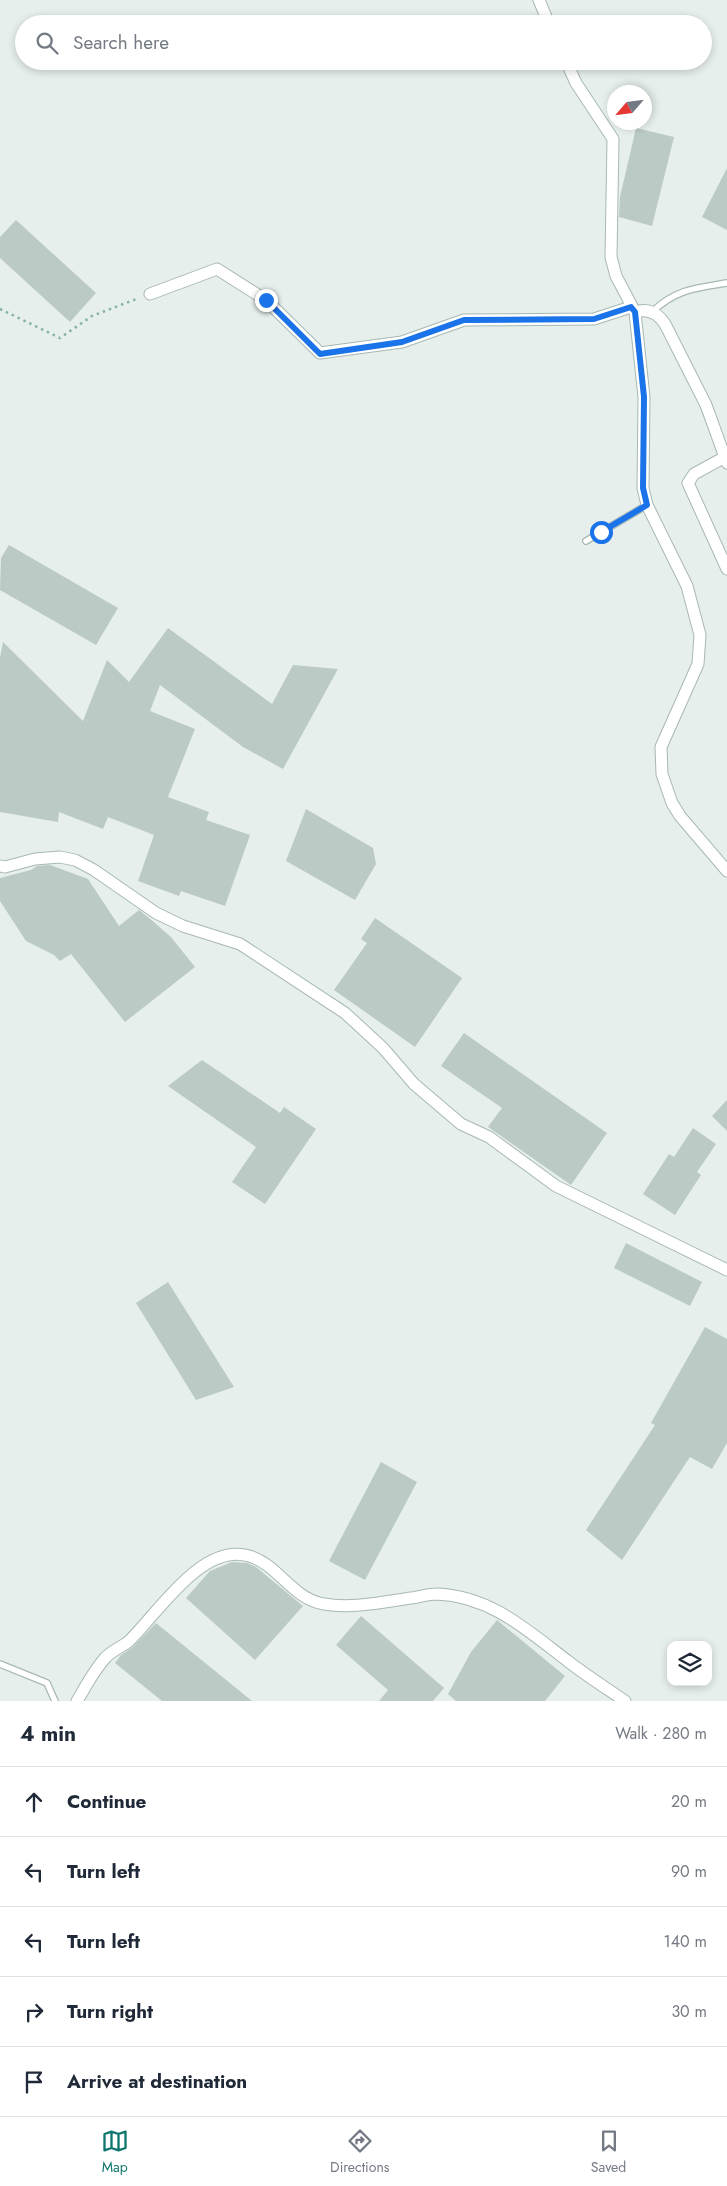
<!DOCTYPE html>
<html lang="en">
<head>
<meta charset="utf-8">
<style>
  :root { --surface:#fff; --page:#f2f2f3; --text:#1f2937; --muted:#747a83; --line:#e0e1e3; --accent:#0f766e }
  body { margin:0; font-family:Jost,sans-serif; background:var(--page); color:var(--text) }
  .controls { position:absolute; right:15px; bottom:15px; display:grid; overflow:hidden; border-radius:10px; box-shadow:0 2px 8px #0003 }
  .controls button { width:45px; height:45px; display:grid; place-items:center; padding:0; border:0; border-bottom:1px solid var(--line); background:var(--surface); color:var(--text); font:25px sans-serif }
  .compass { position:absolute; left:607px; top:85px; width:45px; height:45px; border-radius:50%; background:var(--surface); box-shadow:0 2px 8px #0003; rotate:242deg }
  .stop { position:absolute; width:15px; height:15px; margin:-11px; border:4px solid #1a73e8; border-radius:50%; background:#fff }
  .stop.end { background:#1a73e8; border-color:#fff; box-shadow:0 1px 5px #0008 }
  .list { margin:0; padding:0; list-style:none }
  h2 { display:flex; justify-content:space-between; align-items:center; height:65px; margin:0; padding:0 20px; font-size:21px }
  h2 small { font-size:16px; font-weight:400; color:var(--muted) }
  .list li { display:grid; grid-template-columns:32px 1fr auto; gap:15px; align-items:center; box-sizing:border-box; height:70px; padding:0 20px; border-top:1px solid var(--line) }
  .list b { display:block; font-size:19px; white-space:nowrap }
  .list em { font-size:16px; font-style:normal; color:var(--muted) }
  .icon { flex:none; width:28px; height:28px; fill:none; stroke:currentColor; stroke-width:2; stroke-linecap:round; stroke-linejoin:round }
  .map { position:relative; flex:none; width:727px; height:1701px; overflow:hidden }
  .search { position:absolute; background:var(--surface); box-shadow:0 2px 8px #0003; left:15px; right:15px; top:15px; height:55px; display:flex; align-items:center; gap:12px; box-sizing:border-box; padding:0 18px; border-radius:28px; color:var(--muted); font-size:19px }
  .sheet { height:415px; background:var(--surface) }
  nav { display:flex; justify-content:space-around; align-items:center; box-sizing:border-box; height:70px; border-top:1px solid var(--line); background:var(--surface); font-size:14px; color:var(--muted) }
  nav a { display:grid; justify-items:center; gap:2px }
  nav .on { color:var(--accent) }
  .map>svg:first-child { display:block }
  .building { fill:#bbcac4 }
  .lines { fill:none; stroke-linecap:round; stroke-linejoin:round }
  .service-casing { stroke:#a8b8b2; stroke-width:8 }
  .minor-casing { stroke:#a8b8b2; stroke-width:13 }
  .path { stroke:#86b3a5; stroke-width:2.5; stroke-dasharray:2.5 4; stroke-linecap:butt }
  .service { stroke:#fff; stroke-width:5.5 }
  .minor { stroke:#fff; stroke-width:11 }
  .route { stroke:#1a73e8; stroke-width:6 }
</style>
</head>
<body>
<div class="map">
<svg width="727" height="1701" viewBox="0 0 727 1701">
  <rect width="100%" height="100%" fill="#e6efeb"/>
  <path class="building" d="M636,128L674,137L652,226L619,217L620,197Z
    M727,168V230L702,217Z
    M16,220L96,293L70,322L0,258V237Z
    M9,545L118,608L96,645L0,590L1,558Z
    M168,628L272,704L293,665L338,669L283,769L243,747L160,685L150,711L195,729L168,797L209,812L206,820L250,835L225,906L181,891L179,896L138,881L154,835L108,817L103,829L59,812L58,822L0,812V658L3,642L83,721L107,660L129,682Z
    M306,809L373,848L376,864L355,900L286,861Z
    M50,865L88,879L119,926L139,910L149,918L171,937L195,967L125,1022L71,954L60,961L54,955L26,941L0,901V878L31,870L37,866Z
    M375,918L462,978L415,1047L334,990L367,943L361,939Z
    M464,1033L607,1133L571,1185L488,1127L502,1108L441,1066Z
    M202,1060L280,1113L284,1107L316,1129L265,1204L232,1182L256,1147L168,1086Z
    M727,1100V1131L712,1116Z
    M693,1128L716,1144L697,1172L701,1175L675,1215L643,1194L669,1154L674,1157Z
    M626,1243L702,1282L690,1306L614,1268Z
    M168,1282L234,1387L196,1400L136,1303Z
    M705,1327L727,1339V1443L712,1469L690,1457L622,1560L586,1530L655,1425L651,1423Z
    M381,1462L417,1482L365,1580L329,1561Z
    M232,1562L247,1563L256,1567L303,1606L255,1660L186,1598L210,1571Z
    M361,1616L444,1688L433,1701H379L388,1690L336,1645Z
    M497,1620L565,1676L545,1701H456L448,1694L471,1652Z
    M156,1623L252,1701H162L115,1663L121,1655L133,1647Z"/>
  <g class="lines">
    <g class="service-casing">
      <path id="service" d="M652,312C676,289 696,288 727,283
        M586,541L647,505
        M0,1664L47,1683L55,1701"/>
    </g>
    <g class="minor-casing">
      <path id="minor" d="M539,0L549,24
        M566,61L576,83L613,139L611,257L616,276L635,312
        M150,294L217,269L266,300L320,353L402,342L464,320L594,319L631,307
        M725,457L694,474L688,483L727,569
        M727,463L706,405L665,324C658,313 648,308 635,312L644,397L643,488L647,505L687,586L700,635L698,664L661,747L662,774L672,803L680,816L727,871
        M0,866L5,867L35,859L60,857L75,860L94,870L156,913L183,926L240,944L345,1013L383,1048L414,1084L461,1124L489,1137L556,1186L727,1270
        M77,1701C86,1686 94,1670 106,1657C112,1651 121,1647 128,1642C157,1615 201,1542 249,1556C278,1564 292,1599 324,1604C351,1609 384,1602 411,1598C419,1597 428,1594 437,1594C491,1596 528,1631 569,1662C587,1676 606,1688 625,1701"/>
    </g>
    <path class="path" d="M0,309L60,338L92,316L139,298"/>
    <use href="#service" class="service"/>
    <use href="#minor" class="minor"/>
  </g>
  <g class="lines">
    <path class="route" d="M266,300L320,354L402,342L464,320L594,319L631,307L635,312L644,397L643,488L647,505L601,532"/>
  </g>
</svg>
<div class="controls">
<button><svg class="icon" aria-label="layers" viewBox="0 0 24 24"><path d="M12 4l9 5-9 5-9-5zM3 14l9 5 9-5"/></svg></button>
</div>
<svg class="compass" viewBox="-18 -18 36 36"><path d="M0-13l5 13h-10z" fill="#e53935"/><path d="M0 13l5-13h-10z" fill="#747a83"/></svg>
<div class="stop" style="left:601px;top:532px"></div>
<div class="stop end" style="left:266px;top:300px"></div>
<div class="search"><svg class="icon" aria-label="search" viewBox="0 0 24 24"><circle cx="10" cy="10" r="6"/><path d="M15 15l6 6"/></svg>Search here</div>
</div>
<section class="sheet">
<h2>4 min<small>Walk · 280 m</small></h2>
<ul class="list">
<li><svg class="icon" aria-label="ahead" viewBox="0 0 24 24"><path d="M12 20V5M6 11l6-6 6 6"/></svg><div><b>Continue</b></div><em>20 m</em></li>
<li><svg class="icon" aria-label="left" viewBox="0 0 24 24"><path d="M17 20v-9H6M10 6l-5 5 5 5"/></svg><div><b>Turn left</b></div><em>90 m</em></li>
<li><svg class="icon" aria-label="left" viewBox="0 0 24 24"><path d="M17 20v-9H6M10 6l-5 5 5 5"/></svg><div><b>Turn left</b></div><em>140 m</em></li>
<li><svg class="icon" aria-label="right" viewBox="0 0 24 24"><path d="M7 20v-9h11M14 6l5 5-5 5"/></svg><div><b>Turn right</b></div><em>30 m</em></li>
<li><svg class="icon" aria-label="arrive" viewBox="0 0 24 24"><path d="M6 21V4h12l-3 4 3 4H6"/></svg><div><b>Arrive at destination</b></div></li>
</ul>
</section>
<nav>
<a class="on"><svg class="icon" aria-label="map" viewBox="0 0 24 24"><path d="M3 6l6-2 6 2 6-2v14l-6 2-6-2-6 2zM9 4v14M15 6v14"/></svg>Map</a>
<a><svg class="icon" aria-label="directions" viewBox="0 0 24 24"><path d="M12 3l9 9-9 9-9-9zM9 14v-3h6M13 9l2 2-2 2"/></svg>Directions</a>
<a><svg class="icon" aria-label="saved" viewBox="0 0 24 24"><path d="M7 4h10v16l-5-4-5 4z"/></svg>Saved</a>
</nav>
</body>
</html>
